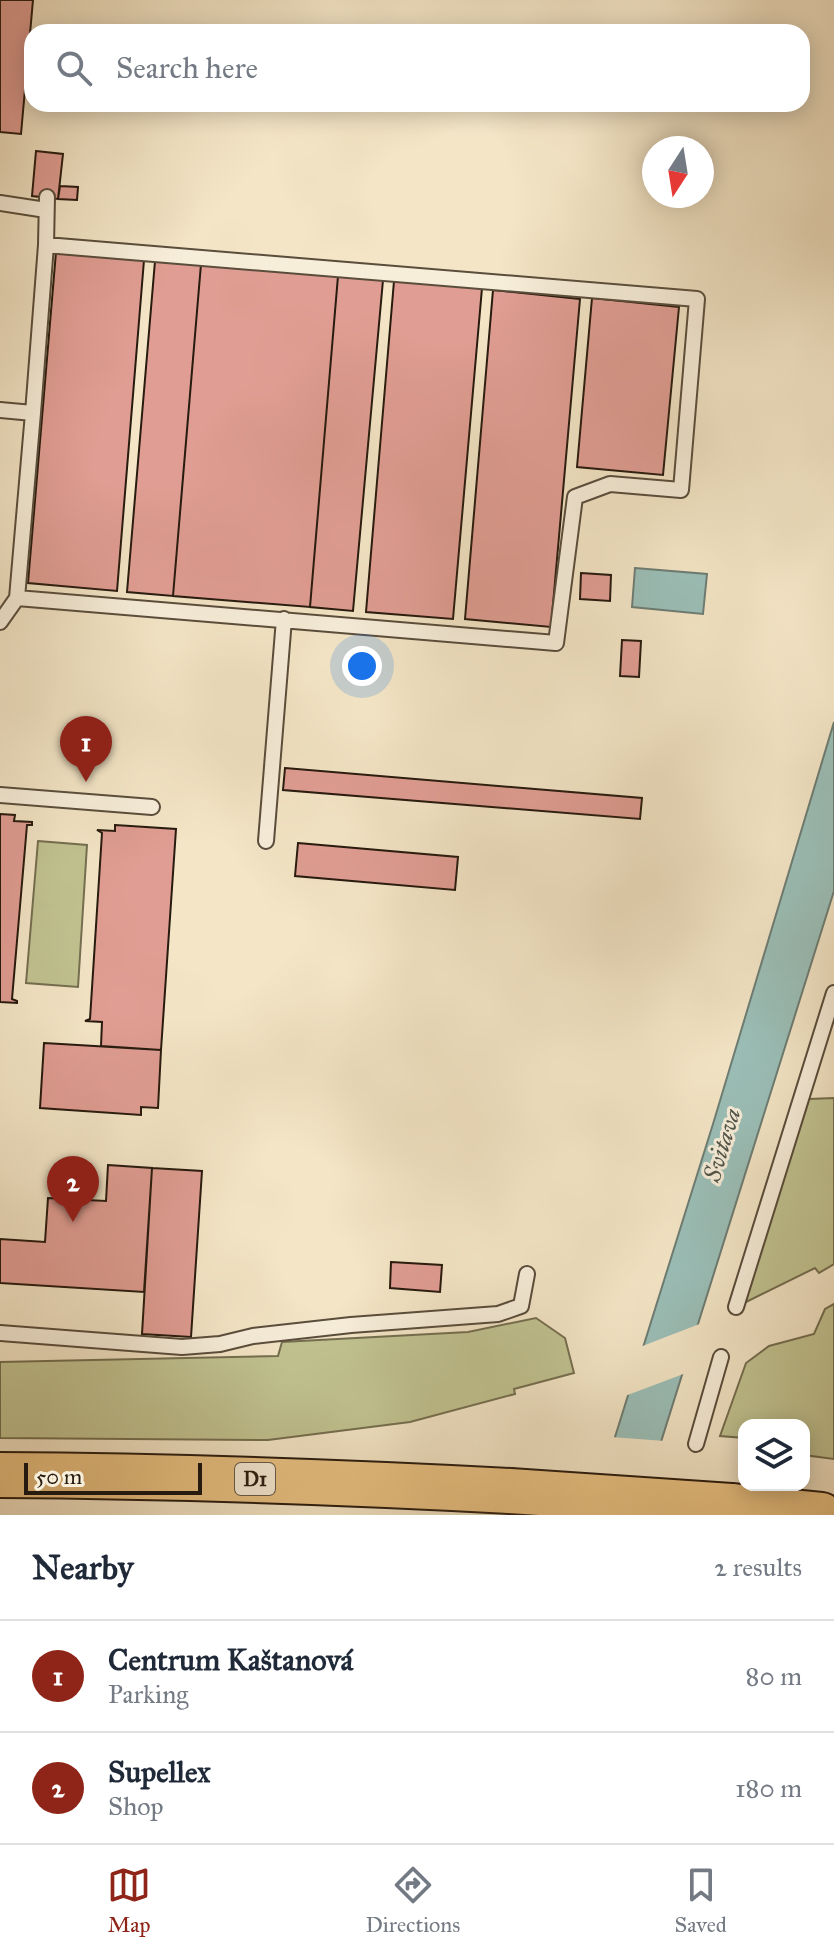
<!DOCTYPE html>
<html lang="en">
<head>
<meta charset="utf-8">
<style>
  :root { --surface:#fff; --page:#f2f2f3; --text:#1f2937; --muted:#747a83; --line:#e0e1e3; --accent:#8f2418 }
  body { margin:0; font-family:"IM FELL Great Primer",serif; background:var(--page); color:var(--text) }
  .controls { position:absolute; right:24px; bottom:24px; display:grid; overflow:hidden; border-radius:16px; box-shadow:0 4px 20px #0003 }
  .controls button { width:72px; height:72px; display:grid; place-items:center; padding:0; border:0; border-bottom:2px solid var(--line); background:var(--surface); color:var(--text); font:40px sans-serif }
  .compass { position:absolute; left:642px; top:136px; width:72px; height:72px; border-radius:50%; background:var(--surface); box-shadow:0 4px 20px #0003; rotate:192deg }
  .scale { position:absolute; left:24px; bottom:20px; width:178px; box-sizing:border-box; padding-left:8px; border:4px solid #271a0e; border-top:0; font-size:22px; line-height:28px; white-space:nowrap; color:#271a0e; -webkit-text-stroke:6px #f7eeda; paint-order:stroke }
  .you { position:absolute; left:362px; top:666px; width:28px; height:28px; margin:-20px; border:6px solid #fff; border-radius:50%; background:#1a73e8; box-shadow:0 0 0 12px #1a73e833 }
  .badge { display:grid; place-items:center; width:52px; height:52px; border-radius:50%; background:var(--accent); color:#fff; font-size:26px; font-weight:700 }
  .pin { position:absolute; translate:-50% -66px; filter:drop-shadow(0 2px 4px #0008) }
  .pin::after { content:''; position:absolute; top:42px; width:28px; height:24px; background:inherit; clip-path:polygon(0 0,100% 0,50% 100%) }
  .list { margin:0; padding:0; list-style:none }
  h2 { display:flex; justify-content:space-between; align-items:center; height:104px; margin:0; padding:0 32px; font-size:34px }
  h2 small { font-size:26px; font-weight:400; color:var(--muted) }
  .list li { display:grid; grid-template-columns:52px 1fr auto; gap:24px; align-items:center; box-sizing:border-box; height:112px; padding:0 32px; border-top:2px solid var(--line) }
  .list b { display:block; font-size:30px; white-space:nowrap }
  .list p { margin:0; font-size:26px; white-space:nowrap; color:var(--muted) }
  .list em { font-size:26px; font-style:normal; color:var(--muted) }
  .icon { flex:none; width:44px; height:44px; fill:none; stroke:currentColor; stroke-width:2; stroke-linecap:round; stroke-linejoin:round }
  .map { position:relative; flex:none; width:834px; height:1515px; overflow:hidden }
  .search { position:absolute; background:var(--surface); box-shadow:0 4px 20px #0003; left:24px; right:24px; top:24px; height:88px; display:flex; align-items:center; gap:20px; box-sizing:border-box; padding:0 28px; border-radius:24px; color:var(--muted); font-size:30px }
  .sheet { height:328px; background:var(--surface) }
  nav { display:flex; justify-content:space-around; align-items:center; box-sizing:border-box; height:112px; border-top:2px solid var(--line); background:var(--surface); font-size:22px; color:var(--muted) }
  nav a { display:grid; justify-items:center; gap:4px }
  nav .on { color:var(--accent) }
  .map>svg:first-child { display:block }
  .green { fill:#c1c391; stroke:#746e50; stroke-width:2 }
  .water { fill:#9bbfb8; stroke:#6d7d74; stroke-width:2 }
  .pier { fill:#f3e5c6 }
  .building { fill:#e09d93; stroke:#271a0e; stroke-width:2 }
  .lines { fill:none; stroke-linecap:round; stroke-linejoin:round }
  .lane-casing { stroke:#5a4d3c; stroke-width:18 }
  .highway-casing { stroke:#271a0e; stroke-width:48 }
  .lane { stroke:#f7eeda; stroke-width:14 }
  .highway { stroke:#eac283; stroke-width:44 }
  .highway-bridge-casing { stroke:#271a0e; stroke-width:48; stroke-linecap:butt }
  .highway-bridge { stroke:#eac283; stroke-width:44 }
  .labels { text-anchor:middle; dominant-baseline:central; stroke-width:6; stroke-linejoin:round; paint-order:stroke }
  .shield { fill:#f7eeda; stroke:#655a4b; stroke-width:2 }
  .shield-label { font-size:20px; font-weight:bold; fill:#271a0e }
  .water-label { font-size:24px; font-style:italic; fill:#50544a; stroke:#f7eeda }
</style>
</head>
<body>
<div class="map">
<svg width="834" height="1515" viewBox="0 0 834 1515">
  <rect width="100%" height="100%" fill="#f3e5c6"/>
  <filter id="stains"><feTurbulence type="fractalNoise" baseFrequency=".0025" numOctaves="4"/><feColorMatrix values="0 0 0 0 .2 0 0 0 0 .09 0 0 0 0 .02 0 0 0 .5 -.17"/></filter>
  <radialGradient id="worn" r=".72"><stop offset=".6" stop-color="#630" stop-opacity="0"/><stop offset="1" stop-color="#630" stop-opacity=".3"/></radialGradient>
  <path class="green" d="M38,841L87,845L78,987L26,983Z
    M834,1098V1264L819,1273L815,1268L744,1303L809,1099Z
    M834,1304V1459L804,1455V1425H744V1438L720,1436L746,1363L769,1346L814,1334L825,1309Z
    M536,1318L565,1338L574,1373L514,1389L515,1394L410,1422L268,1440L0,1438V1362L278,1356L282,1342L468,1332Z"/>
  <path class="water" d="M635,568L707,574L703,614L632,607Z
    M834,722V891L638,1515L615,1437L713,1124Z"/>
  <path class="pier" d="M702,1323L686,1373L625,1396L640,1347Z
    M611,1437L665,1441L642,1515H587Z"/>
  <path class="building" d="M0,0H33L21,134L0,132Z
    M36,151L63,154L58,199L32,196Z
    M60,186L78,187L77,200L58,199Z
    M56,252L144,260L117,591L28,583Z
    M155,261L201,264L173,596L127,592Z
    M201,264L338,276L310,607L173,596Z
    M338,276L383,280L353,611L310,607Z
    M394,281L482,288L453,619L366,612Z
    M493,290L580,299L551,627L465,619Z
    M592,298L679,307L663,475L577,467Z
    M581,573L611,575L610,601L580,599Z
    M622,640L641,641L639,677L620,676Z
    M285,768L642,798L640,819L283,790Z
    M0,814L15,815L14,821L32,822V825H27L12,999L17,1001V1003L0,1002Z
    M115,825L176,829L161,1050L101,1046L102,1022L85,1021L90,1019L102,833L97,830L115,831Z
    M298,843L458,857L455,890L295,876Z
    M44,1043L161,1050L158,1108L141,1107V1115L40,1108Z
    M108,1165L152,1168L144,1292L0,1283V1239L45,1242L48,1198L106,1201Z
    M152,1168L202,1171L191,1337L142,1334Z
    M391,1262L442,1265L440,1292L390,1288Z"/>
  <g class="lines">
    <g class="lane-casing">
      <path id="lane" d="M0,203L46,210
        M0,410L33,413
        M17,598L556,643L575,497L610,484L681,490L697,299L46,245
        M0,622L17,598L33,413L46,245L47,197
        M0,795L152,807
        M266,841L284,619
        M736,1307L834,993
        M0,1333L182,1347L220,1344L253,1336L351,1325L498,1314L521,1306L527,1274
        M696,1444L721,1357"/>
    </g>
    <g class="highway-casing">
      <path id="highway" d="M0,1475C170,1476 340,1482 510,1491
        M731,1506L821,1515"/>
    </g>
    <use href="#lane" class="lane"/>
    <use href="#highway" class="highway"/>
    <g class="highway-bridge-casing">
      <path id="highway-bridge" d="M510,1491L731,1506"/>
    </g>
    <use href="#highway-bridge" class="highway-bridge"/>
  </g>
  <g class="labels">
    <rect class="shield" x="235" y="1463" width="40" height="32" rx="6"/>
    <g class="shield-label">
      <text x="255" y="1479">D1</text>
    </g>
    <g class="water-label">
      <text transform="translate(722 1145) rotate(-73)">Svitava</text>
    </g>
  </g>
  <rect width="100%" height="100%" filter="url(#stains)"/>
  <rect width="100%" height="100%" fill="url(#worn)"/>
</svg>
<div class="controls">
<button><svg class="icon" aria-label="layers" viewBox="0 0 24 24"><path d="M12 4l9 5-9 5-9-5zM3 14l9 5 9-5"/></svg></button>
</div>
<svg class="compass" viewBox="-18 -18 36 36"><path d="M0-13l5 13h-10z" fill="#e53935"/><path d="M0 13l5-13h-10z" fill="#747a83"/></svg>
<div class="scale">50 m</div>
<div class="you"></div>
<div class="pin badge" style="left:86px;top:782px">1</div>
<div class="pin badge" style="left:73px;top:1222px">2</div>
<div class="search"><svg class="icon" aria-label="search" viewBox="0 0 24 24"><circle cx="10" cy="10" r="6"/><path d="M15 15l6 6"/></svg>Search here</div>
</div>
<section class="sheet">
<h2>Nearby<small>2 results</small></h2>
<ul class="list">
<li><span class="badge">1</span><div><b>Centrum Kaštanová</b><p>Parking</p></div><em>80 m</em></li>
<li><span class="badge">2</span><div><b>Supellex</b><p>Shop</p></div><em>180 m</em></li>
</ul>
</section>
<nav>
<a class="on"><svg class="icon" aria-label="map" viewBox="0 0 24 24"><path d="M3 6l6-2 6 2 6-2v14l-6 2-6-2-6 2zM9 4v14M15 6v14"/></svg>Map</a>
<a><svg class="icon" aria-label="directions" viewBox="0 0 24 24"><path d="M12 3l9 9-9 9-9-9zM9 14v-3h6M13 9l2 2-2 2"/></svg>Directions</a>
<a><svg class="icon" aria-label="saved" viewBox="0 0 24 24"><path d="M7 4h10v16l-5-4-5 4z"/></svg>Saved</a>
</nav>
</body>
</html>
